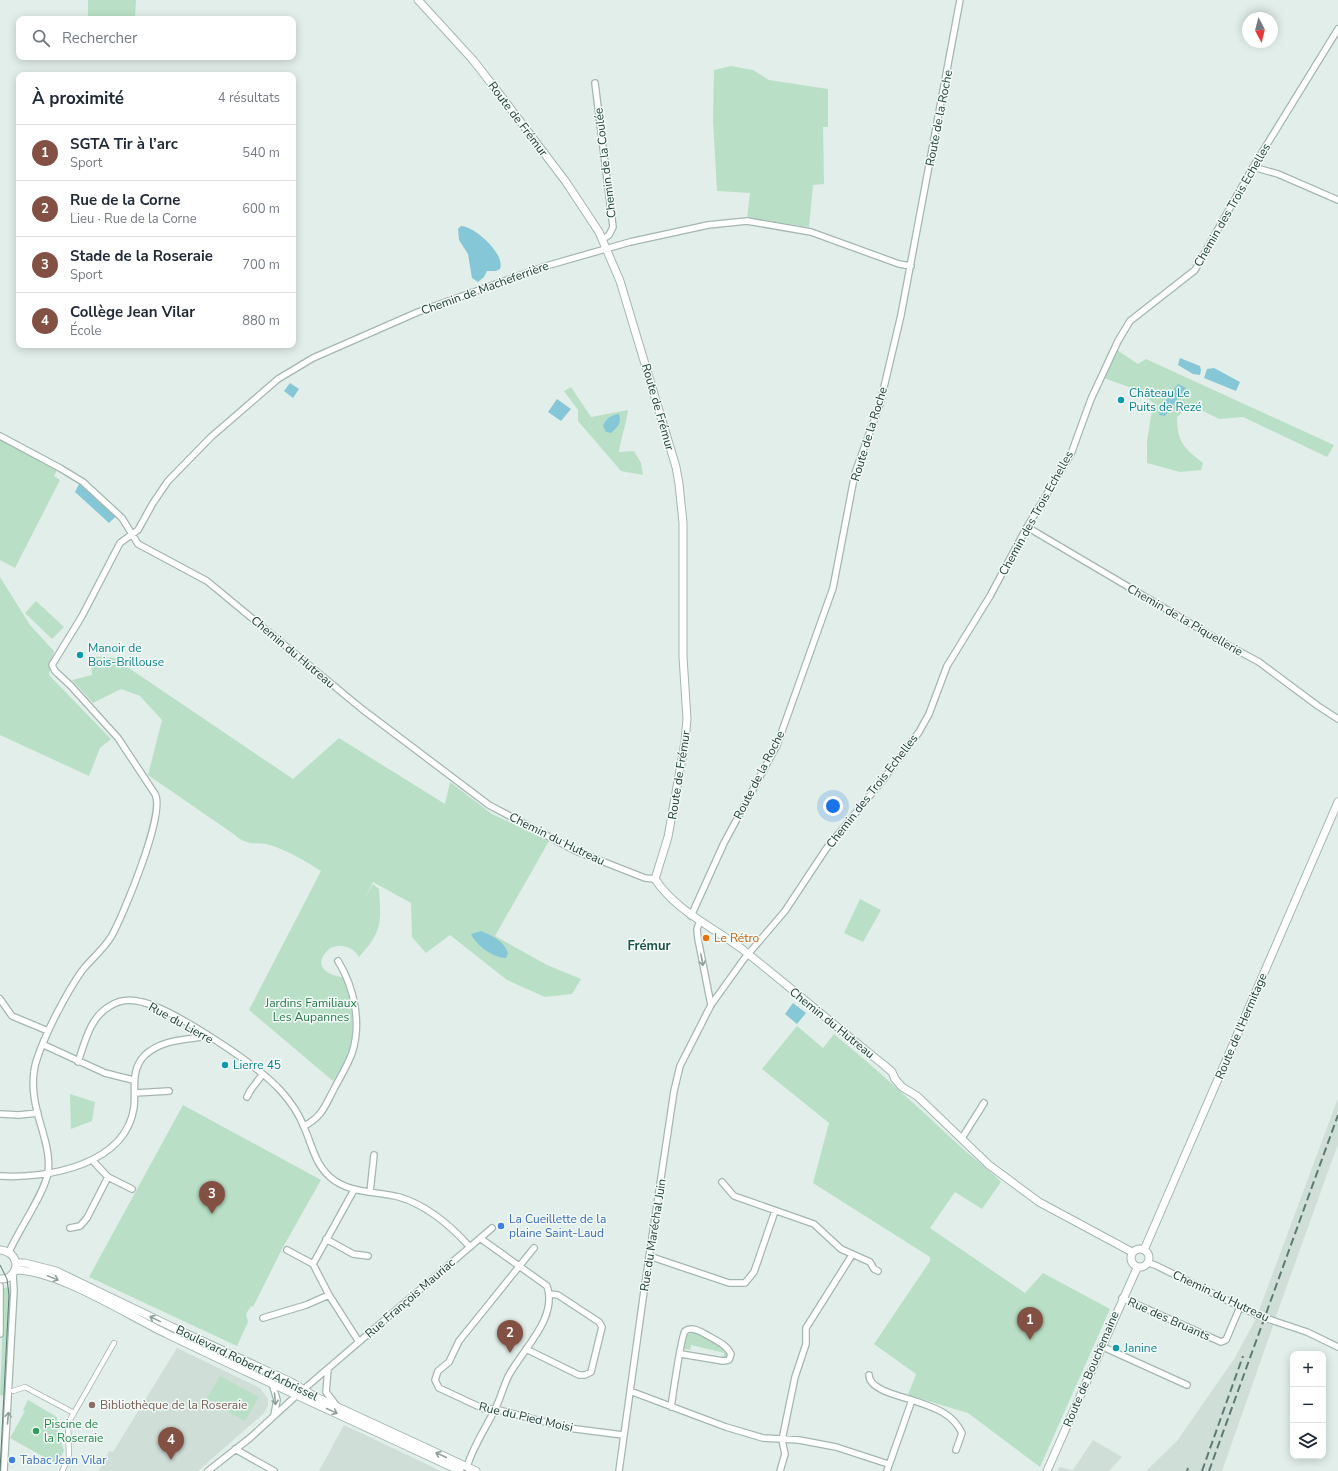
<!DOCTYPE html>
<html lang="fr">
<head>
<meta charset="utf-8">
<style>
  :root { --surface:#fff; --page:#f2f2f3; --text:#1f2937; --muted:#747a83; --line:#e0e1e3; --accent:#835143 }
  body { margin:0; font-family:"Nunito Sans",sans-serif; background:var(--page); color:var(--text) }
  .controls { position:absolute; right:12px; bottom:12px; display:grid; overflow:hidden; border-radius:8px; box-shadow:0 2px 10px #0003 }
  .controls button { width:36px; height:36px; display:grid; place-items:center; padding:0; border:0; border-bottom:1px solid var(--line); background:var(--surface); color:var(--text); font:20px sans-serif }
  .compass { position:absolute; left:1242px; top:12px; width:36px; height:36px; border-radius:50%; background:var(--surface); box-shadow:0 2px 10px #0003; rotate:173deg }
  .you { position:absolute; left:833px; top:806px; width:14px; height:14px; margin:-10px; border:3px solid #fff; border-radius:50%; background:#1a73e8; box-shadow:0 0 0 6px #1a73e833 }
  .badge { display:grid; place-items:center; width:26px; height:26px; border-radius:50%; background:var(--accent); color:#fff; font-size:13px; font-weight:700 }
  .pin { position:absolute; translate:-50% -33px; filter:drop-shadow(0 1px 2px #0008) }
  .pin::after { content:''; position:absolute; top:21px; width:14px; height:12px; background:inherit; clip-path:polygon(0 0,100% 0,50% 100%) }
  .list { margin:0; padding:0; list-style:none }
  h2 { display:flex; justify-content:space-between; align-items:center; height:52px; margin:0; padding:0 16px; font-size:17px }
  h2 small { font-size:13px; font-weight:400; color:var(--muted) }
  .list li { display:grid; grid-template-columns:26px 1fr auto; gap:12px; align-items:center; box-sizing:border-box; height:56px; padding:0 16px; border-top:1px solid var(--line) }
  .list b { display:block; font-size:15px; white-space:nowrap }
  .list p { margin:0; font-size:13px; white-space:nowrap; color:var(--muted) }
  .list em { font-size:13px; font-style:normal; color:var(--muted) }
  .icon { flex:none; width:22px; height:22px; fill:none; stroke:currentColor; stroke-width:2; stroke-linecap:round; stroke-linejoin:round }
  .map { position:relative; flex:none; width:1338px; height:1471px; overflow:hidden }
  .search { position:absolute; background:var(--surface); box-shadow:0 2px 10px #0003; left:16px; top:16px; width:280px; height:44px; display:flex; align-items:center; gap:10px; box-sizing:border-box; padding:0 14px; border-radius:8px; color:var(--muted); font-size:15px }
  .panel { position:absolute; background:var(--surface); box-shadow:0 2px 10px #0003; left:16px; top:72px; width:280px; height:276px; border-radius:8px }
  .map>svg:first-child { display:block }
  .built { fill:#d0ded8 }
  .green { fill:#b9e0c6 }
  .water { fill:#86c7d7 }
  .lines { fill:none; stroke-linecap:round; stroke-linejoin:round }
  .pedestrian-casing { stroke:#a4b6b1; stroke-width:6 }
  .minor-casing { stroke:#a4b6b1; stroke-width:8 }
  .tertiary-casing { stroke:#a4b6b1; stroke-width:9 }
  .pedestrian { stroke:#fff; stroke-width:4.5 }
  .minor { stroke:#fff; stroke-width:5.5 }
  .tertiary { stroke:#fff; stroke-width:7 }
  .tram { stroke:#5b7c74; stroke-width:1 }
  .rail { stroke:#5b7c74; stroke-width:2; stroke-dasharray:8 4; stroke-linecap:butt }
  .minor-bridge-casing { stroke:#a4b6b1; stroke-width:8; stroke-linecap:butt }
  .minor-bridge { stroke:#fff; stroke-width:5.5 }
  .oneway { stroke:#90a09c }
  .culture-dot { fill:#0f9aa8; stroke:#f3faf7; stroke-width:1.5 }
  .food-dot { fill:#e8710a; stroke:#f3faf7; stroke-width:1.5 }
  .shop-dot { fill:#3f7fe0; stroke:#f3faf7; stroke-width:1.5 }
  .education-dot { fill:#8d6e63; stroke:#f3faf7; stroke-width:1.5 }
  .leisure-dot { fill:#2e9e5b; stroke:#f3faf7; stroke-width:1.5 }
  .labels { text-anchor:middle; dominant-baseline:central; stroke-width:3; stroke-linejoin:round; paint-order:stroke }
  .street-label { font-size:12px; fill:#204039; stroke:#f3faf7 }
  .culture-label { font-size:12px; fill:#0d838f; stroke:#f3faf7; text-anchor:start }
  .food-label { font-size:12px; fill:#c56008; stroke:#f3faf7; text-anchor:start }
  .park-label { font-size:12px; fill:#277b4b; stroke:#f3faf7 }
  .shop-label { font-size:12px; fill:#366cbe; stroke:#f3faf7; text-anchor:start }
  .education-label { font-size:12px; fill:#785e54; stroke:#f3faf7; text-anchor:start }
  .leisure-label { font-size:12px; fill:#27864d; stroke:#f3faf7; text-anchor:start }
  .neighbourhood-label { font-size:13px; font-weight:bold; fill:#1b5449; stroke:#f3faf7 }
</style>
</head>
<body>
<div class="map">
<svg width="1338" height="1471" viewBox="0 0 1338 1471">
  <rect width="100%" height="100%" fill="#e2eee9"/>
  <path class="built" d="M1338,1098V1144L1275,1319L1258,1313Z
    M1257,1317L1274,1323L1222,1471H1146L1177,1441L1234,1359Z
    M177,1348L260,1388L268,1399V1406L264,1413L198,1471H99L109,1451L113,1452Z
    M344,1425L397,1450L441,1471H319Z
    M1093,1440L1122,1457L1109,1471H1058L1059,1467L1073,1470Z"/>
  <path class="green" d="M88,0H136L135,19H88Z
    M731,66L753,70L769,80L828,89V127H823L824,184L813,185L809,227L747,218L750,193L717,191L713,120L714,70Z
    M1117,350L1138,364L1146,359L1334,445L1327,457L1243,417L1219,419L1191,405L1177,417C1177,442 1184,448 1203,463L1201,470L1180,472L1147,463V441L1153,403L1137,390L1104,378Z
    M571,387L591,417L628,410C626,425 621,438 619,452L634,451L641,463L643,475L621,471L578,421V410L564,391Z
    M0,440L51,465L57,470L54,476L60,480L15,568L0,560Z
    M0,577L30,625L54,651L49,675L111,739L100,748L89,776L0,735Z
    M36,601L64,627L52,639L25,613Z
    M91,656L114,658L293,779L339,738L445,804L450,782L492,814L549,841L495,936L547,965L581,979L572,994L545,997L507,980L450,935L426,953L412,937L411,903L373,882L365,898L373,884L379,889C381,922 383,931 359,957C352,946 342,944 330,948C311,966 326,975 345,978C355,1021 359,1043 333,1081L249,1010L321,871C305,861 289,851 270,845C255,841 248,847 235,835L148,775L162,720L140,696L121,689L93,703L72,680L92,675Z
    M860,899L881,910L863,942L844,933Z
    M797,1026L823,1048L834,1034C878,1070 920,1109 962,1148C975,1160 989,1169 1001,1182L982,1209L955,1192L930,1228L1025,1293L1043,1273L1110,1309L1040,1467L968,1413L908,1395L916,1374L874,1344L930,1261V1257L813,1183L829,1123L762,1069Z
    M70,1094L95,1102L92,1121L71,1129Z
    M183,1105L321,1180L282,1249L253,1307L251,1306L246,1314L248,1322L237,1346L89,1277Z
    M11,1287L7,1396L0,1395L4,1288Z
    M694,1332L723,1348L727,1351L728,1356L723,1358L724,1353L691,1345L690,1350L685,1349L683,1346L686,1335Z
    M220,1376L259,1397L245,1421L206,1400Z
    M28,1400L57,1417L58,1434L64,1450L58,1465L10,1438L25,1411L23,1410Z"/>
  <path class="water" d="M461,226C474,226 506,254 500,269L496,271H487L484,277L478,282L472,278L468,254L459,240L458,229Z
    M1180,358L1200,366L1201,370L1200,375L1193,374L1178,365Z
    M1214,368L1240,382L1236,391L1204,378L1207,369Z
    M290,383L299,389L293,398L284,391Z
    M1178,384L1186,388L1165,416L1159,415L1160,408Z
    M557,399L571,409L561,421L548,412Z
    M619,414C622,423 617,428 611,433L606,432L603,426C606,418 611,415 619,414Z
    M79,484L92,493L116,516L109,523L75,492Z
    M481,931C493,936 504,941 508,953L506,958C493,958 476,945 471,934Z
    M793,1003L806,1013L797,1024L785,1014Z"/>
  <g class="lines">
    <g class="pedestrian-casing">
      <path id="pedestrian" d="M13,1391L25,1387L74,1413L68,1423L69,1458L62,1471
        M74,1413L114,1343"/>
    </g>
    <g class="minor-casing">
      <path id="minor" d="M595,83L613,227L609,235L603,239
        M1253,167L1278,174L1338,200
        M0,436L60,468L83,482L122,518L138,544L207,581L362,709L489,805L576,851L645,878L655,879
        M1027,527L1220,641L1259,662L1318,706L1338,719
        M691,916L724,843L777,745L833,588L855,473L880,404L901,315L960,0
        M700,921L697,929L698,939L711,1005
        M0,999L12,1016L48,1031
        M44,1045L105,1073L133,1080
        M78,1062C85,1042 90,1017 110,1006C119,1000 131,999 142,1002C175,1010 259,1066 281,1091C290,1101 299,1114 304,1127C312,1145 315,1164 330,1177C349,1194 376,1191 399,1197C427,1205 451,1226 470,1247
        M135,1093L169,1091
        M247,1097L250,1091L262,1075
        M0,1114L19,1115L38,1113
        M304,1126C322,1117 325,1106 334,1089C340,1077 348,1065 352,1053C362,1023 354,987 338,961
        M962,1138L984,1103
        M0,1176C47,1179 126,1165 134,1107C136,1089 130,1070 145,1055C162,1039 186,1040 208,1036
        M108,1177L132,1189
        M722,1182L734,1196L814,1224L841,1249L870,1262L874,1269L878,1271
        M354,1190L313,1264L329,1295L359,1342
        M370,1192L374,1155
        M70,1228L80,1226L87,1218L108,1177L93,1161
        M326,1239L353,1254L368,1256
        M534,1248L459,1341L449,1362L438,1371L435,1380L439,1388L484,1409H495L568,1428L623,1435
        M287,1250L313,1264
        M9,1252C18,1231 44,1194 48,1173C51,1152 42,1132 37,1111C34,1099 32,1085 34,1072C35,1058 51,1024 58,1011C66,996 75,979 85,967C94,957 104,948 111,937C123,916 166,813 155,794L118,738L71,686L55,671L52,665L82,616L120,543L138,530L153,503L168,481L211,437L278,379L313,358L418,312L546,266L630,242L708,225L747,221L811,232L899,264L911,266
        M649,1256L729,1283H745L754,1272L775,1211
        M1148,1263L1155,1265L1257,1315
        M0,1286V1334
        M1122,1298L1221,1342L1226,1340L1240,1307
        M263,1318L306,1305L329,1295
        M1274,1321L1307,1332L1338,1347
        M1101,1346L1187,1385
        M526,1349L579,1375H585L591,1372L602,1327L599,1322L558,1295L550,1294
        M328,1369L326,1392L336,1405
        M869,1375C869,1390 900,1396 912,1400L887,1471
        M272,1383L277,1400L274,1415
        M630,1391L726,1427L763,1438L799,1440L836,1447L888,1464
        M912,1400C932,1407 952,1412 962,1433L956,1450
        M671,1407C673,1395 681,1336 685,1331C691,1326 700,1331 705,1334C715,1340 726,1344 731,1354L729,1360L723,1361L681,1354
        M235,1449L274,1471
        M467,1467C473,1446 486,1428 495,1409C501,1398 503,1386 509,1375C523,1349 558,1318 547,1286L480,1238
        M4,1471L14,1290L13,1275
        M208,1471L250,1438L297,1395L492,1228
        M619,1471L644,1291L674,1091L680,1066L711,1005L744,959L785,911L826,849L882,781L919,732L929,714L947,666L990,596L1027,527L1071,454L1091,399L1118,341L1130,321L1195,270L1253,167L1338,29
        M780,1471L785,1454L782,1440L795,1377L806,1344V1328L852,1255"/>
    </g>
    <g class="tertiary-casing">
      <path id="tertiary" d="M418,0L473,60L504,100L566,182L599,232L620,281L676,467L679,484L683,523V657L687,719L685,742L668,837L655,879C677,912 712,926 742,949C790,987 836,1027 884,1065L892,1072L895,1079L902,1087L917,1096L989,1165L1039,1202L1132,1252
        M1131 1258a9 9 0 1 1 18 0a9 9 0 1 1-18 0Z
        M0,1250C9,1251 14,1255 16,1263C16,1274 10,1279 0,1279
        M1144,1250L1338,802
        M16,1263H25L56,1271L170,1326L291,1382L316,1397L476,1471
        M15,1270C58,1270 127,1315 167,1334C264,1381 362,1425 460,1471
        M1047,1471L1137,1268"/>
    </g>
    <use href="#pedestrian" class="pedestrian"/>
    <use href="#minor" class="minor"/>
    <use href="#tertiary" class="tertiary"/>
    <path class="tram" d="M0,1265L7,1279L9,1295L0,1471"/>
    <path class="rail" d="M1187,1471L1188,1468
      M1202,1471L1243,1356
      M1209,1471L1338,1115"/>
    <g class="minor-bridge-casing">
      <path id="minor-bridge" d="M1257,1315L1274,1321"/>
    </g>
    <use href="#minor-bridge" class="minor-bridge"/>
  </g>
  <defs><path id="oneway-shaft" d="M-6 0H5M1.5-3L5.5 0L1.5 3" fill="none" stroke-width="1.6" stroke-linecap="round" stroke-linejoin="round"/></defs>
  <g class="oneway">
    <use href="#oneway-shaft" transform="translate(702 960) rotate(79)"/>
    <use href="#oneway-shaft" transform="translate(53 1278) rotate(22)"/>
    <use href="#oneway-shaft" transform="translate(155 1319) rotate(-154)"/>
    <use href="#oneway-shaft" transform="translate(275 1399) rotate(85)"/>
    <use href="#oneway-shaft" transform="translate(332 1411) rotate(25)"/>
    <use href="#oneway-shaft" transform="translate(8 1418) rotate(-85)"/>
    <use href="#oneway-shaft" transform="translate(441 1455) rotate(-155)"/>
  </g>
  <g class="culture-dot">
    <circle cx="1121" cy="400" r="4"/>
    <circle cx="80" cy="655" r="4"/>
    <circle cx="225" cy="1065" r="4"/>
    <circle cx="1116" cy="1348" r="4"/>
  </g>
  <circle class="food-dot" cx="706" cy="938" r="4"/>
  <g class="shop-dot">
    <circle cx="501" cy="1226" r="4"/>
    <circle cx="12" cy="1460" r="4"/>
  </g>
  <circle class="education-dot" cx="92" cy="1405" r="4"/>
  <circle class="leisure-dot" cx="36" cy="1431" r="4"/>
  <g class="labels">
    <g class="street-label">
      <text transform="translate(939 118) rotate(-79)">Route de la Roche</text>
      <text transform="translate(518 119) rotate(53)">Route de Frémur</text>
      <text transform="translate(605 163) rotate(-97)">Chemin de la Coulée</text>
      <text transform="translate(1232 205) rotate(-60)">Chemin des Trois Echelles</text>
      <text transform="translate(485 288) rotate(-20)">Chemin de Macheferrière</text>
      <text transform="translate(658 407) rotate(74)">Route de Frémur</text>
      <text transform="translate(869 434) rotate(-73)">Route de la Roche</text>
      <text transform="translate(1036 513) rotate(-61)">Chemin des Trois Echelles</text>
      <text transform="translate(1185 620) rotate(30)">Chemin de la Piquellerie</text>
      <text transform="translate(293 652) rotate(40)">Chemin du Hutreau</text>
      <text transform="translate(679 775) rotate(-81)">Route de Frémur</text>
      <text transform="translate(759 775) rotate(-63)">Route de la Roche</text>
      <text transform="translate(872 791) rotate(-52)">Chemin des Trois Echelles</text>
      <text transform="translate(557 839) rotate(26)">Chemin du Hutreau</text>
      <text transform="translate(181 1023) rotate(29)">Rue du Lierre</text>
      <text transform="translate(832 1023) rotate(39)">Chemin du Hutreau</text>
      <text transform="translate(1241 1026) rotate(-67)">Route de l'Hermitage</text>
      <text transform="translate(653 1235) rotate(-81)">Rue du Maréchal Juin</text>
      <text transform="translate(1221 1296) rotate(25)">Chemin du Hutreau</text>
      <text transform="translate(410 1298) rotate(-41)">Rue François Mauriac</text>
      <text transform="translate(1169 1319) rotate(24)">Rue des Bruants</text>
      <text transform="translate(247 1363) rotate(26)">Boulevard Robert d'Arbrissel</text>
      <text transform="translate(1091 1369) rotate(-67)">Route de Bouchemaine</text>
      <text transform="translate(526 1417) rotate(13)">Rue du Pied Moisi</text>
    </g>
    <g class="culture-label">
      <text x="1129" y="393">Château Le<tspan x="1129" dy="14">Puits de Rezé</tspan></text>
      <text x="88" y="648">Manoir de<tspan x="88" dy="14">Bois-Brillouse</tspan></text>
      <text x="233" y="1065">Lierre 45</text>
      <text x="1124" y="1348">Janine</text>
    </g>
    <g class="food-label">
      <text x="714" y="938">Le Rétro</text>
    </g>
    <g class="park-label">
      <text x="311" y="1003">Jardins Familiaux<tspan x="311" dy="14">Les Aupannes</tspan></text>
    </g>
    <g class="shop-label">
      <text x="509" y="1219">La Cueillette de la<tspan x="509" dy="14">plaine Saint-Laud</tspan></text>
      <text x="20" y="1460">Tabac Jean Vilar</text>
    </g>
    <g class="education-label">
      <text x="100" y="1405">Bibliothèque de la Roseraie</text>
    </g>
    <g class="leisure-label">
      <text x="44" y="1424">Piscine de<tspan x="44" dy="14">la Roseraie</tspan></text>
    </g>
    <g class="neighbourhood-label">
      <text x="649" y="946">Frémur</text>
    </g>
  </g>
</svg>
<div class="controls">
<button>+</button>
<button>−</button>
<button><svg class="icon" aria-label="layers" viewBox="0 0 24 24"><path d="M12 4l9 5-9 5-9-5zM3 14l9 5 9-5"/></svg></button>
</div>
<svg class="compass" viewBox="-18 -18 36 36"><path d="M0-13l5 13h-10z" fill="#e53935"/><path d="M0 13l5-13h-10z" fill="#747a83"/></svg>
<div class="you"></div>
<div class="pin badge" style="left:1030px;top:1340px">1</div>
<div class="pin badge" style="left:510px;top:1353px">2</div>
<div class="pin badge" style="left:212px;top:1214px">3</div>
<div class="pin badge" style="left:171px;top:1460px">4</div>
<div class="search"><svg class="icon" aria-label="search" viewBox="0 0 24 24"><circle cx="10" cy="10" r="6"/><path d="M15 15l6 6"/></svg>Rechercher</div>
<section class="panel">
<h2>À proximité<small>4 résultats</small></h2>
<ul class="list">
<li><span class="badge">1</span><div><b>SGTA Tir à l’arc</b><p>Sport</p></div><em>540 m</em></li>
<li><span class="badge">2</span><div><b>Rue de la Corne</b><p>Lieu · Rue de la Corne</p></div><em>600 m</em></li>
<li><span class="badge">3</span><div><b>Stade de la Roseraie</b><p>Sport</p></div><em>700 m</em></li>
<li><span class="badge">4</span><div><b>Collège Jean Vilar</b><p>École</p></div><em>880 m</em></li>
</ul>
</section>
</div>
</body>
</html>
